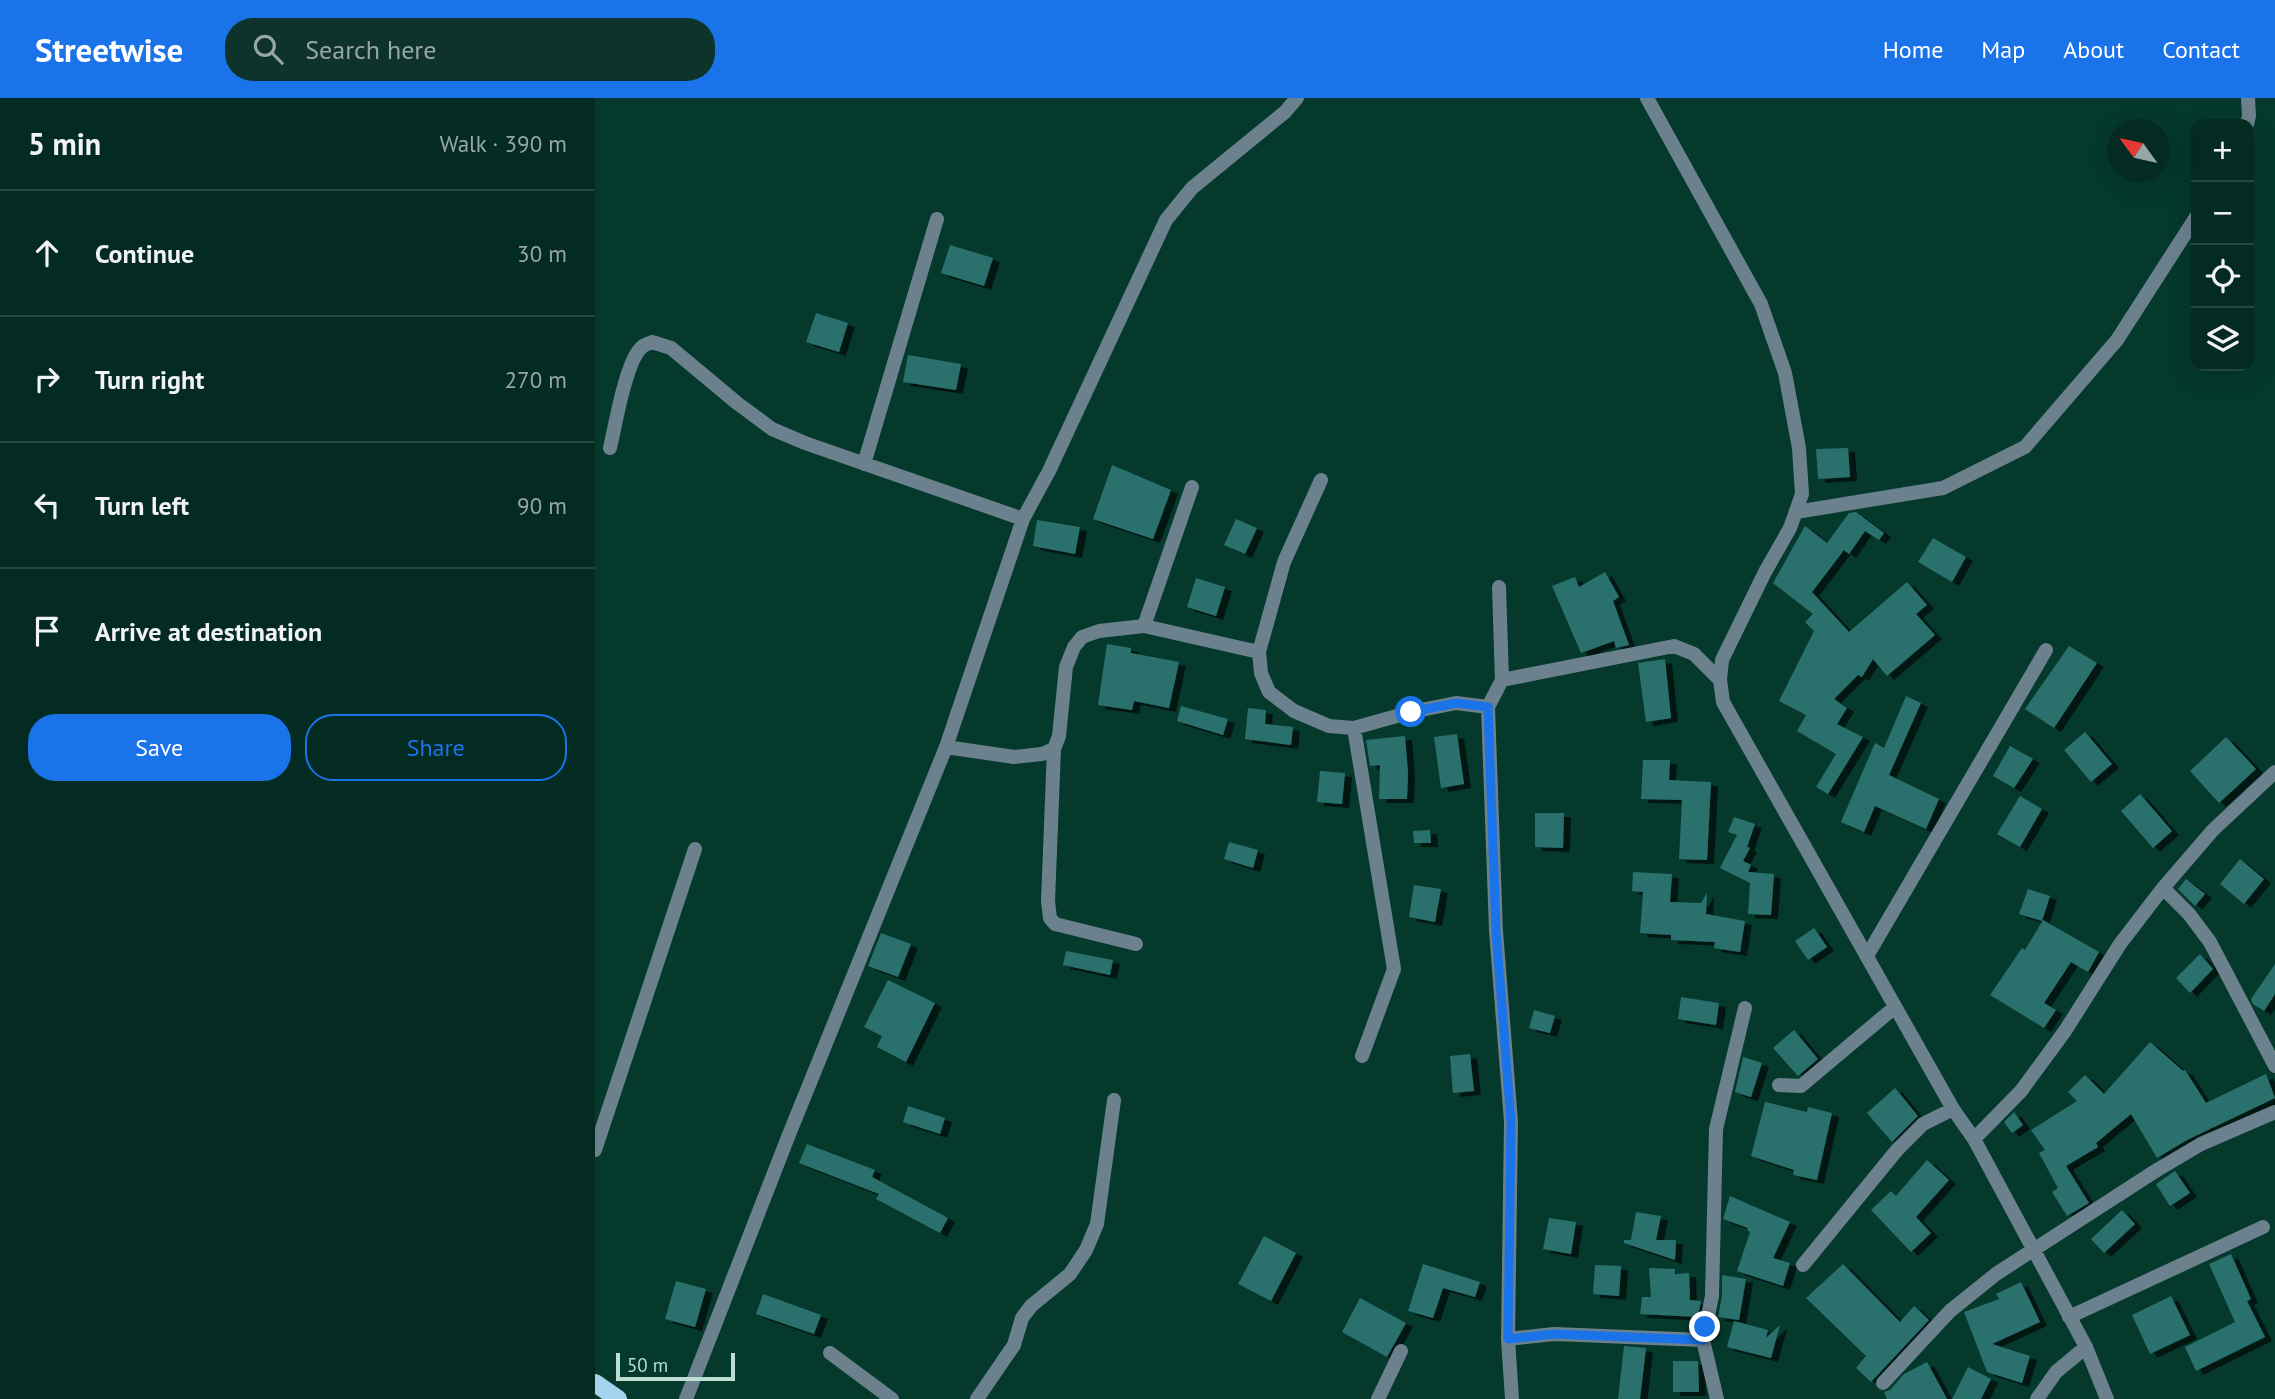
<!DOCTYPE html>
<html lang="en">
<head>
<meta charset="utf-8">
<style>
  :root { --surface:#042b21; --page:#0d332a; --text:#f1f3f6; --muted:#97a7a5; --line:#25473f; --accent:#1a73e8 }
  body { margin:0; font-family:"PT Sans",sans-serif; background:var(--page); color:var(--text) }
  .controls { position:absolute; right:21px; top:21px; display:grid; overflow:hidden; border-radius:14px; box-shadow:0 7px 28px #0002 }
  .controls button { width:63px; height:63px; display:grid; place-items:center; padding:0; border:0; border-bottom:2px solid var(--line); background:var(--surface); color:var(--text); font:35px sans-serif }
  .compass { position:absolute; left:1512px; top:21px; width:63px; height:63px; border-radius:50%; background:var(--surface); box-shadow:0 7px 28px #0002; rotate:303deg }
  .scale { position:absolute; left:21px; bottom:18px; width:119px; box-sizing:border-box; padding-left:7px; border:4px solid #bfded3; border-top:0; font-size:19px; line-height:24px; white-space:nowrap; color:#bfded3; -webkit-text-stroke:5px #05392c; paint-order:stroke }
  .stop { position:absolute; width:21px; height:21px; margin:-16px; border:5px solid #1a73e8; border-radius:50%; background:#fff }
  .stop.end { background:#1a73e8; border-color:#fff; box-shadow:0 2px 7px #0008 }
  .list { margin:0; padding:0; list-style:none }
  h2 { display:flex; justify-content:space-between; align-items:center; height:91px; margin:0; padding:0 28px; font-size:30px }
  h2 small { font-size:23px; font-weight:400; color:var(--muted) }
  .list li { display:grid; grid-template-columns:46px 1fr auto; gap:21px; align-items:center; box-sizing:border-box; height:126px; padding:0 28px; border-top:2px solid var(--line) }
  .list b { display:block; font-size:26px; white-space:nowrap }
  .list em { font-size:23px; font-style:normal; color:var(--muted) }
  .actions { display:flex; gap:14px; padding:21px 28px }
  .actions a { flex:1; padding:16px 0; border:2px solid var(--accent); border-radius:28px; text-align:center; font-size:24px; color:var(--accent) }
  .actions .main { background:var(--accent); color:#fff }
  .icon { flex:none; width:38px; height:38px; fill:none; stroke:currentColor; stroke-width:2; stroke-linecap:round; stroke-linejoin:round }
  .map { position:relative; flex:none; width:1680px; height:1301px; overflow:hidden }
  header { display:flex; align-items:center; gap:42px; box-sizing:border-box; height:98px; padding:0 35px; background:var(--accent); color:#fff }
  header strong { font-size:33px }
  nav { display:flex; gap:38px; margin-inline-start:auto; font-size:24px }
  .search { width:490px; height:63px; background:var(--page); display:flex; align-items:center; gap:18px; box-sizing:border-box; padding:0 24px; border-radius:28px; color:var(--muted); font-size:26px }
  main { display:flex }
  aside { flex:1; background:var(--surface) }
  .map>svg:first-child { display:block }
  .building { fill:#2a716e; filter:url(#shadow) }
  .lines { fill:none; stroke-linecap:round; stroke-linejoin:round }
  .minor { stroke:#6b828e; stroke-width:14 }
  .primary { stroke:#a4d4ed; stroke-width:18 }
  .route { stroke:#1a73e8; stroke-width:9 }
</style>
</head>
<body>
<header>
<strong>Streetwise</strong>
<div class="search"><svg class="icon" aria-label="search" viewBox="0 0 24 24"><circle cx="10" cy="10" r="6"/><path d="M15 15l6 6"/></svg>Search here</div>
<nav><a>Home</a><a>Map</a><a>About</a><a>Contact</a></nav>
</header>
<main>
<aside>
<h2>5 min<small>Walk · 390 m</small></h2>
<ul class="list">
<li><svg class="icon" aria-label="ahead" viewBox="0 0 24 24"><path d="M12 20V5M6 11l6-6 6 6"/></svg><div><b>Continue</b></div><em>30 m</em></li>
<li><svg class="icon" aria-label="right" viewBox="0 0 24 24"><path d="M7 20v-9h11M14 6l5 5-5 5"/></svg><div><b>Turn right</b></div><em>270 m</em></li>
<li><svg class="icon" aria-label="left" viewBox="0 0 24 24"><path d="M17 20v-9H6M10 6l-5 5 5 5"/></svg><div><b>Turn left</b></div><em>90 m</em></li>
<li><svg class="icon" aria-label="arrive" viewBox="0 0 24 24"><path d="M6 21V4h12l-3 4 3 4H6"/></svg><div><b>Arrive at destination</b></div></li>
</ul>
<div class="actions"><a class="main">Save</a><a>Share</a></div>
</aside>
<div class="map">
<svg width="1680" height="1301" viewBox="0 0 1680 1301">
  <defs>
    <filter id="shadow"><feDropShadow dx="7" dy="4" stdDeviation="0" flood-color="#0009"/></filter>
  </defs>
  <rect width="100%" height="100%" fill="#05392c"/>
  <path class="building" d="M355,147L398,160L389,188L346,175Z
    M221,215L253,225L244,254L211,244Z
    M313,257L366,266L361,292L308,284Z
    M1253,350L1255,379L1223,381L1221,351Z
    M517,367L576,392L558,441L498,421Z
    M1261,414L1289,435L1284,442L1270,433L1254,456L1249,452L1217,494L1254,534L1312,484L1332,507L1321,516L1340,537L1292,578L1278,561L1267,579L1263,577L1239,601L1252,610L1242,626L1268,639L1233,696L1221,689L1241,656L1202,633L1211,617L1184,603L1219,533L1210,524L1218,516L1178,485L1210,428L1232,445L1254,415Z
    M641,421L662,430L650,456L629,447Z
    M442,422L485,429L480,456L438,448Z
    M1338,440L1371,459L1357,484L1323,464Z
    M1010,474L1024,499L1018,503L1034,547L1021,550L1019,543L986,555L957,488L980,479L984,489Z
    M601,480L630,489L621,518L592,509Z
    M512,546L536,550V555L584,564L574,610L539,603L537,612L503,607Z
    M1474,548L1502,565L1459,630L1430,611Z
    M1070,561L1076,620L1051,624L1043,565Z
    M1311,598L1326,605L1294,677L1344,701L1331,731L1280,708L1269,734L1246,724L1280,645L1289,650Z
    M586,608L633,621L628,637L582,623Z
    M653,610L671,612L670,626L698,629L696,647L650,641Z
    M1490,634L1517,666L1496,684L1469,652Z
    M862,636L869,686L846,690L839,639Z
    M810,638L813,675L812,701H784L785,667L775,668L771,642Z
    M1631,639L1661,671L1624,705L1595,673Z
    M1415,648L1438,661L1419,690L1398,678Z
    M1048,662H1075L1074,682L1116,684L1112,762L1084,761L1087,702L1046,701Z
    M725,673L750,675L747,706L722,704Z
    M1545,696L1577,733L1558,750L1526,713Z
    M1425,698L1447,711L1425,749L1402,736Z
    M940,715H969L968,750L940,749Z
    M1139,719L1160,726L1152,749L1155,750L1148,763L1156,767L1153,774L1179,776L1176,817L1153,816L1155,785L1125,770L1142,737L1133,734Z
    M835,732L836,745H819L818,733Z
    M634,744L663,752L658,770L629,761Z
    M1645,761L1669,781L1649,806L1625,786Z
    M1038,774L1077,776L1075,804L1106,805L1112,795L1111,816L1150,823L1145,854L1119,850L1120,844L1076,842V837L1045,835L1048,794L1037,793Z
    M1591,781L1610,796L1600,808L1583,791Z
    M819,787L846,791L840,824L814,819Z
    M1433,791L1455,798L1447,823L1424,816Z
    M1448,822L1504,854L1493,874L1476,864L1449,905L1461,912L1449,930L1395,897L1427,850L1430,852Z
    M1219,830L1232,849L1213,862L1200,843Z
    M286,835L316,846L303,879L273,868Z
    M471,853L518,862L515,877L468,867Z
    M1605,856L1618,871L1595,895L1581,880Z
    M1680,866V896L1669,913L1658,906L1656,901Z
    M293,882L340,905L311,964L282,949L287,938L269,929Z
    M1086,899L1124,905L1121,927L1083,921Z
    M939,912L960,918L955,935L934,930Z
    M1199,932L1223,961L1203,978L1178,950Z
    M1555,944L1588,973L1590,972L1611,1005L1671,976L1680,1000L1592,1042L1562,1060L1536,1016L1501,1045L1503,1049L1471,1068L1494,1105L1472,1118L1457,1094L1463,1090L1444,1055L1450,1052L1436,1032L1482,1003L1473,994L1490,977L1509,996Z
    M875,956L879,993L858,995L855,958Z
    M1148,959L1167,965L1156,999L1140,994Z
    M1300,990L1323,1018L1297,1044L1272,1015Z
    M1170,1004L1212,1014L1213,1009L1237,1015L1222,1082L1198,1077L1199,1072L1156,1058Z
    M313,1008L350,1020L345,1036L308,1024Z
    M1419,1014L1428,1027L1417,1035L1409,1024Z
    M212,1046L280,1072L277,1079L353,1120L345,1135L281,1101L284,1096L204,1065Z
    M1332,1062L1354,1082L1321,1119L1336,1135L1316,1154L1276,1112L1296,1093L1301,1098Z
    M1580,1073L1595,1095L1575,1108L1561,1086Z
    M1135,1098L1195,1124L1178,1160L1195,1165L1188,1188L1142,1173L1155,1134L1152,1132L1153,1130L1128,1121Z
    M1527,1112L1540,1126L1509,1155L1496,1141Z
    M1041,1114L1066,1118L1061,1142H1081L1080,1162L1029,1145V1142H1036Z
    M954,1120L981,1124L976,1156L948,1151Z
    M669,1138L701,1155L676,1203L643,1186Z
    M1636,1156L1656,1201L1652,1203L1670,1239L1601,1273L1590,1249L1640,1224L1614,1166Z
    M828,1166L885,1184L880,1199L848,1190L838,1220L813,1213Z
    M1248,1166L1305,1224L1319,1208L1334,1222L1276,1284L1261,1270L1271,1258L1211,1200Z
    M1000,1167L1026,1168L1024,1198L998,1196Z
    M1054,1170L1080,1171V1176L1094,1175L1095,1202L1106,1203L1103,1219L1045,1216L1047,1199H1056Z
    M1127,1177L1151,1181L1144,1222L1123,1219L1127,1198Z
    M81,1183L111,1191L100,1229L70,1221Z
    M1426,1184L1445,1224L1397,1246L1435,1258L1427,1285L1392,1274L1369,1214L1404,1201L1401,1196Z
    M168,1196L226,1217L219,1236L161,1216Z
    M1576,1198L1595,1237L1555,1256L1537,1217Z
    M765,1200L811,1225L792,1259L747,1234Z
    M1139,1223L1173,1232L1171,1240L1185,1227L1176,1260L1132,1249Z
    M1029,1248L1051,1250L1045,1301H1023Z
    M1078,1263H1103L1104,1294H1078Z
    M1332,1264L1352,1301H1292L1289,1294L1295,1292L1309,1276Z
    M1373,1269L1396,1281L1386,1301H1357Z"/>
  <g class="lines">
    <path class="minor" d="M1052,0L1166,206L1190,275L1204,350L1207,396L1195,430L1170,474L1127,562L1125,582L1128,604L1358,1011L1379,1041L1491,1249L1512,1301
      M1652,26L1654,18L1653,0
      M15,350C20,329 31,262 47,249C49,247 53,246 57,244L76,250L142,305L177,331L210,345L428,421
      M269,366L342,121
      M726,382L689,464L664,554L666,575L674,594L699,613L734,628L759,630L816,614L861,605L893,609
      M1201,414L1348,390L1430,349L1522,242L1601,119
      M904,489L907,582L893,609L901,833L916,1024L913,1241L917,1301
      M549,528L597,389
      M907,582L1079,548L1099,556L1125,582
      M759,630L799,871L767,958
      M351,649L419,659L447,656L459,651L464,638L471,569L479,549L487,539L504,533L549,528L664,554
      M459,651L453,803L455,820L460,826L541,846
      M1568,790L1594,816L1615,844L1680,968
      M1272,858L1451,552
      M1184,987L1206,988L1300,909
      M1379,1041L1426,993L1470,933L1525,846L1568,790L1618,732L1680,674
      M0,1052L100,751
      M1208,1167L1302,1052L1328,1026L1358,1011
      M1474,1219L1668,1129
      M913,1241L959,1236L1108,1242
      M235,1255L297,1301
      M1288,1285L1355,1213L1401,1176L1562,1072L1606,1046L1680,1014
      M91,1301L193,1039L351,649L428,421L454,373L571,122L597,90L690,14L702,0
      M382,1301L419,1247L427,1220L436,1208L475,1176L491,1152L502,1126L519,1002
      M783,1301L806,1253
      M1122,1301L1108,1242L1117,1198L1121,1031L1150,910
      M1442,1301L1461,1274L1491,1249"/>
    <path class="primary" d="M0,1285L23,1301"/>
  </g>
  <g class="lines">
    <path class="route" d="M816,614L861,605L893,609L901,833L916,1024L913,1241L959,1236L1108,1242L1110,1229"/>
  </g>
</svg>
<div class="controls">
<button>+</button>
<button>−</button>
<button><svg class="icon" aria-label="locate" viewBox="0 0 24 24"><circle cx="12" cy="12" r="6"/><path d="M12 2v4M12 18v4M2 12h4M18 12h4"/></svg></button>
<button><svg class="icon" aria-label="layers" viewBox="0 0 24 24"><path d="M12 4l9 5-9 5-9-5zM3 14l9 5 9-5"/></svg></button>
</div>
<svg class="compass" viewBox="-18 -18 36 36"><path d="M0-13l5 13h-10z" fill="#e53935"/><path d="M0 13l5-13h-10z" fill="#97a7a5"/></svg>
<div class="scale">50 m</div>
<div class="stop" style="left:816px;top:614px"></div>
<div class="stop end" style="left:1110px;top:1229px"></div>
</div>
</main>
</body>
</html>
